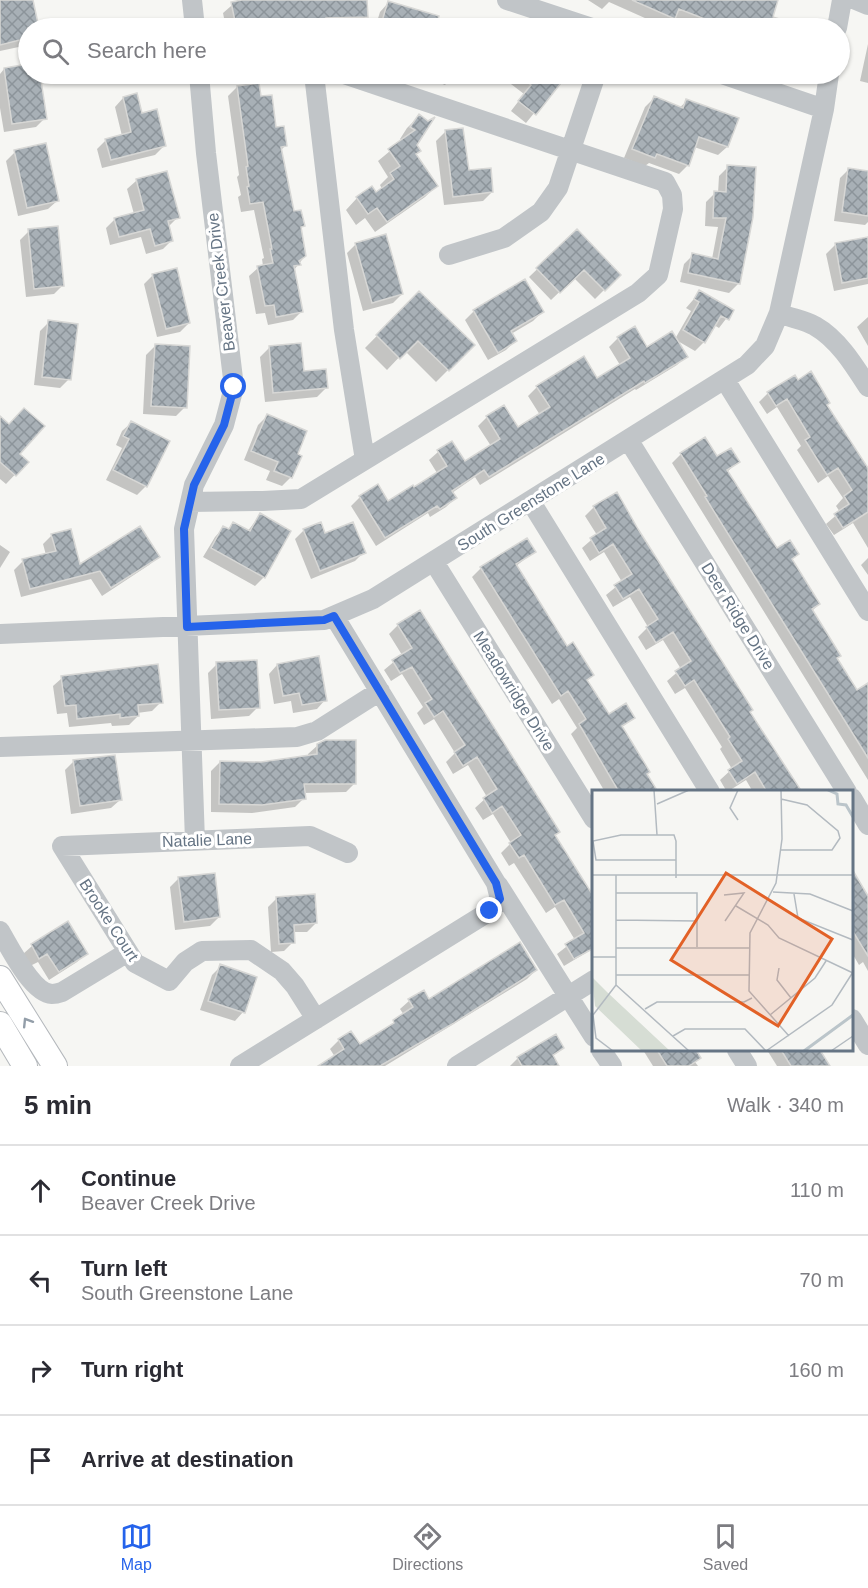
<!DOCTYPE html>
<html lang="en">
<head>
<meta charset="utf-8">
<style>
  :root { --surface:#fff; --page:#f7f7f7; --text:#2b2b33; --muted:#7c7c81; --line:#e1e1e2; --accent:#2563eb }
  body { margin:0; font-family:Arial,sans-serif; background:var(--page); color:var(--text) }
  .stop { position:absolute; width:18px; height:18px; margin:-14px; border:4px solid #2563eb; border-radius:50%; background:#fff }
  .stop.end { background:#2563eb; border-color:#fff; box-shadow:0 2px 6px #0008 }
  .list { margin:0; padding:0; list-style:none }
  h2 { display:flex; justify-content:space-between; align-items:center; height:78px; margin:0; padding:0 24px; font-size:26px }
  h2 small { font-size:20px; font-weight:400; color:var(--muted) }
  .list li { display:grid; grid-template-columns:39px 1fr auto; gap:18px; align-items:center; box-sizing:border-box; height:90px; padding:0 24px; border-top:2px solid var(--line) }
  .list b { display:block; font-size:22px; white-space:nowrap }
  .list p { margin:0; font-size:20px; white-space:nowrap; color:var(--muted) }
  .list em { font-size:20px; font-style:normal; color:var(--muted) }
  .icon { flex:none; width:33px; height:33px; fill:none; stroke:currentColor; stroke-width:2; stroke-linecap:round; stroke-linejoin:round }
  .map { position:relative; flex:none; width:868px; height:1066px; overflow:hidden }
  .search { position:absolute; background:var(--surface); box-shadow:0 2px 4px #0004; left:18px; right:18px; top:18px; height:66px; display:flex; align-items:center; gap:15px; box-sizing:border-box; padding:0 21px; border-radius:33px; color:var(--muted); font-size:22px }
  .sheet { height:438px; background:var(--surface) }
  nav { display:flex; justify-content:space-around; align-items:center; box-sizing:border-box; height:84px; border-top:2px solid var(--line); background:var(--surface); font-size:16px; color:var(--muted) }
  nav a { display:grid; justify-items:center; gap:3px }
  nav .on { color:var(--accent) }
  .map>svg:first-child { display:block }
  .shadow { fill:#0003 }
  .building { fill:url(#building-cross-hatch); stroke:#d7d7d5; stroke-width:1.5 }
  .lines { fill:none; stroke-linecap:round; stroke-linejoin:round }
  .major-casing { stroke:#b4b8bc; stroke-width:26 }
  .minor { stroke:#c1c5c8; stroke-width:20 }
  .major { stroke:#fff; stroke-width:24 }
  .oneway { stroke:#939ea9 }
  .route { stroke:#2563eb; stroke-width:8 }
  .labels { text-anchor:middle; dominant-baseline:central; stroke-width:6; stroke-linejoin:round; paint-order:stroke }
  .street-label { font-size:16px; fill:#657484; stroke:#fff }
  .inset-river { fill:none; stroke:#bbc5ca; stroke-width:3 }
  .inset-road { fill:none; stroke:#b3bac0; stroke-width:1.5 }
  .view { fill:#e26127; fill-opacity:0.15; stroke:#e26127; stroke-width:3 }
  .inset-edge { fill:none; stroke:#657484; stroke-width:3 }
</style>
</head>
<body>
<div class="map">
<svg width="868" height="1066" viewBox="0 0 868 1066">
  <defs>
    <pattern id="building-cross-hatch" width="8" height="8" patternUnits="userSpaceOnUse" patternTransform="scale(1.5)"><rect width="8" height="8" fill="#a8b0b6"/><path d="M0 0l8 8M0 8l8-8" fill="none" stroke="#8c949a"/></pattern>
  </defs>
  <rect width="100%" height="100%" fill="#f6f6f3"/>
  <path class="shadow" d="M0,0H31L38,28H28V45L0,51Z
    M238,0H284L290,28H226L223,13Z
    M300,0H366V16L357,25L325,26V28H297V3Z
    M588,0H777L771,18L801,27L697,28L673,19L665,27L609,2L602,9Z
    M388,3L436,23L452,28H375L380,12Z
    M868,44V83L860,81Z
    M28,66V74H39L45,118L36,127L4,132L0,108V74L4,69Z
    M401,74H454L445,85L416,74L413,77Z
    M498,74H562L565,75L526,123L511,111L524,94Z
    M237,87L260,98L285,146L280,151L293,213L303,226L300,229L305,256L294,270L302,311L293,320L268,325L265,313L256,314L249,276L258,268L263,266L262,259L264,258L254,210L241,212L238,197L241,195L237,177L239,175L228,96Z
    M123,98L141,115L164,146L155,155L102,168L97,149L106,140L122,136L115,107Z
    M654,98L679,108L687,101L727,147L718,155L694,147L688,165L679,174L649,163L645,166L624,158L645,107Z
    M419,116L415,155L436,186L425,197L375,232L365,218L356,225L346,210L357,198L375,194L382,189L380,185L388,177L378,161L402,141L400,139L407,128Z
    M445,132L467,172L492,192L483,201L444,205L436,141Z
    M15,152L57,201L48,209L18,216L6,161Z
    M728,167L738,284L729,293L680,282L684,264L693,255L712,259L718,227L705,226L706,202L715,193H718L719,176Z
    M849,169L868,172V222L865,225L834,221L840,178Z
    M166,173L178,217L168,227L172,240L163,249L146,254L141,237L110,245L106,228L115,219L134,214L127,189L136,181Z
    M29,231L63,285L54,294L26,297L20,240Z
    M577,231L619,275L595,299L574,278L551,300L529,277Z
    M356,244L402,294L393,303L363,311L347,253Z
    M835,245L868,246V284L834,291L826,254Z
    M153,275L189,323L180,332L157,337L144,284Z
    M700,292L732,311L719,328L714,325L704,342L695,351L676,340L686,356L677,365L636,390L635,389L480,485L475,477L452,493L455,498L446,507L430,517L428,513L376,546L351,506L360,497L377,486L388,503L413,489L437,473L429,460L438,452L464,463L491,446L478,426L487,417L518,429L540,415L528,396L537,387L597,380L620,365L609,347L618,338L647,349L675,339L691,311L686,308Z
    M419,293L473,345L436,382L405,351L387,370L365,348Z
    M474,311L542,312L533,321L511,334L515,341L506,350L488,360L465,320Z
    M868,317V346L857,327Z
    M49,322L69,379L60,388L34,385L40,331Z
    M155,346L185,407L176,416L143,414L146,355Z
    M269,348L302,372L326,388L317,397L265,402L260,357Z
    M768,393L826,406L868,473V548L853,523L834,535L826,524L840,512L836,506L843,498L828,476L818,483L797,450L801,446L777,407L767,414L759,402Z
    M267,416L296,455L291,477L282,486L266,480L270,471L244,460L258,425Z
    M131,423L168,441L146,486L137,495L106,480L122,448L116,445L122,431Z
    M0,426L18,454L27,462L6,484L0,479Z
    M681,454L738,462L727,472L777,550L791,560L819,604L812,611L836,659L857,692L868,685V780L672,463Z
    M594,507L749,712L800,792H753L746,780L727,792L720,780L732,769L720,749L722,747L685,688L675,694L667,681L681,669L663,640L646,650L638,637L648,627L630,597L613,607L606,595L622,582L604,552L590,561L582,548L597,535L585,516Z
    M260,515L264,577L255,586L203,557L215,537L223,528L227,530L233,524L247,532Z
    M304,530L324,535L364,552L355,561L311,579L295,539Z
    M52,535L80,566L158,556L149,565L102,596L91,579L21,597L14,570L23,561L46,555L43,544Z
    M0,545L10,552L0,568Z
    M534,552L516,566L608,716L633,718L621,728L656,792H605L571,734L577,728L559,699L552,704L472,577L481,568Z
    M868,558V575L861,565Z
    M398,625L554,836L594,900V948L564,966L557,954L575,940L555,907L546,913L514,863L509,866L501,853L511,843L493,814L483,820L475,808L487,797L468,765L453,774L446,762L455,753L434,719L424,725L417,713L423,707L402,674L391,681L384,670L402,655L389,634Z
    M217,664L258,707L249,716L211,719L208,673Z
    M277,665L325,700L317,709L293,713L291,701L274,704L269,674Z
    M62,678L161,702L152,711L137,713L138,716L129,725L112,726L111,723L69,727L67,713L57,714L53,686Z
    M318,745L355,783L346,792L303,793L304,798L295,807L252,813L211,812V771L220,762L261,763L308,757V754Z
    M74,761L120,800L111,808L71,814L65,770Z
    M852,871L868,897V971L863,962L859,965L852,953Z
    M179,878L219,917L210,926L175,930L170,887Z
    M277,898L316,923L307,932H293V942L284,951L271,952L268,907Z
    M67,923L86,953L77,962L49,980L38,962L30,966L23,954L32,946Z
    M221,966L243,1012L235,1021L200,1010L212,975Z
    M536,970L527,979L385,1066H321L335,1057L330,1049L339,1040L359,1046L385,1030L404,1015L400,1009L409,1001H429Z
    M556,1036L563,1047L552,1057L558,1066H510L518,1058Z
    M643,1050H694L699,1058L695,1062L698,1066H653Z
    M767,1050H821L819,1051L828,1066H777Z"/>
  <path class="building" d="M0,0H33L39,28H28V38L0,45Z
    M242,0H367L368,17L326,18L327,28H269L267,20L236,26L231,2Z
    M632,0H778L773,17L801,26V28H728L679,9L675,19Z
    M388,1L439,16L435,28H380Z
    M28,64V74H40L47,119L12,124L4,68Z
    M517,74H568L536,115L518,101L531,85Z
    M259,83L261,96L272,95L276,127L284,126L287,146L281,147L294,211L301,210L305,226L301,227L306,256L299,261L301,265L294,266L303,312L276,317L274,305L265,306L257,266L273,263L270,249H272L263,202L250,204L247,187L249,186L246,167L248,166L237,86Z
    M137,93L142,113L157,109L166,146L111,160L105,139L131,132L123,97Z
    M654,96L683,108L686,99L739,118L728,147L699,137L689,166L657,154L655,158L632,149Z
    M419,114L428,121L435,117L417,145L421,151L416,154L438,186L387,222L377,208L368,214L356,197L372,186L376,192L394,179L390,173L400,166L388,149L415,130L410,127Z
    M463,128L469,170L491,168L493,192L453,197L445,130Z
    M46,143L59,201L27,208L14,150Z
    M727,165L756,167L753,217L740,284L688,273L692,253L718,259L726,218H713L714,191L726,192Z
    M848,168L868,171V216L842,212Z
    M167,171L180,218L168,221L173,241L155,246L150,229L119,237L114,218L144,210L136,179Z
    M58,226L64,286L34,289L28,229Z
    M577,229L621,275L605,291L584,270L560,293L536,268Z
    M386,234L403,294L372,303L355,243Z
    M868,237V278L842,283L835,243Z
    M177,268L190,323L166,329L152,274Z
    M525,279L544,312L511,331L517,341L498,353L473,310Z
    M699,290L734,310L729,320L721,316L705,343L683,330L699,302L694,299Z
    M419,291L475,345L449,371L418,341L400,359L376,335Z
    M48,320L78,324L71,380L42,377Z
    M635,326L647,347L672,331L688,357L645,383L644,381L489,477L484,470L452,491L457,498L440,509L437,506L385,538L359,496L378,484L388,501L413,485L414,487L447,466L437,450L452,441L465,461L500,439L486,416L504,405L518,427L550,407L536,386L584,356L597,378L630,358L617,337Z
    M301,343L304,371L326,369L328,388L273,393L269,346Z
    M155,344L190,346L187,408L151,406Z
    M811,371L830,403L827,405L868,468V512L843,528L834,514L849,504L844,496L852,490L838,468L827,475L805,440L810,437L787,399L776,406L767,392L795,375L798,380Z
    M24,408L45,426L20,454L29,462L16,476L0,462V416L9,424Z
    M267,414L307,431L298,454L302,456L292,478L274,471L278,462L251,451Z
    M131,421L170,441L147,487L113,470L129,439L123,436Z
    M705,437L717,456L731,448L740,462L727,470L777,548L790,540L799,554L792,559L820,604L812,609L841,656L837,658L857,690L868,683V758L705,497L707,496L680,453Z
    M617,492L638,529L753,710L750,712L802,792H767L755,772L737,784L728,770L742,761L728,739L730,737L694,680L685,686L675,671L691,661L673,632L656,643L646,627L658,619L639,589L623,599L614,585L632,574L613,544L599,553L590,538L606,528L593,506Z
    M260,513L291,531L265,578L211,548L223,526L229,529L233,522L250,531Z
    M321,522L325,533L353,522L366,553L320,571L303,529Z
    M140,526L160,557L111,588L100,571L30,589L22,559L56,551L51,534L71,529L80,564Z
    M527,538L536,552L516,564L567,646L573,642L594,675L587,680L609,714L626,703L635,718L622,726L650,772L647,774L658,792H619L579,724L586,719L568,691L561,696L480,567Z
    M420,610L560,832L555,835L594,897V948L574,959L565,944L584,933L564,900L555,905L524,855L519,858L509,843L521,835L502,806L492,813L483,798L497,789L477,757L463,766L454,752L465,745L443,711L434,717L425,703L432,699L412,667L400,673L392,660L412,648L397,624Z
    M319,656L327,701L302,705L299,693L283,696L277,664Z
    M257,660L260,708L219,710L216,662Z
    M158,664L163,703L138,705L139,716L120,718V714L77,719L76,705L65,706L61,676Z
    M325,740H356V784H304L306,799L262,805L219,804L220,761L261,762L317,754V744Z
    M115,755L122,800L80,806L73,760Z
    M852,869L868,896V956L852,930Z
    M215,873L220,917L184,922L178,877Z
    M315,894L317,923L294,925L295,943L279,944L276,897Z
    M68,921L88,954L59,972L47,954L39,959L31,944Z
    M520,942L537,970L454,1023L380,1066H318L344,1049L338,1039L351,1031L360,1044L394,1023L393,1020L413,1007L408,999L424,990L429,999Z
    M220,964L257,977L245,1013L208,1001Z
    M556,1034L564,1048L553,1055L559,1066H522L517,1057Z
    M657,1050H696L701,1058L689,1066H667Z
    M781,1050H820L830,1066H791Z"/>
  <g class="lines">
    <g class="major-casing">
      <path id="major" d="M0,978L55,1066
        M0,1024L25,1066"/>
    </g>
    <path class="minor" d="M192,0L195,28
      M507,0L592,28
      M856,0L868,5
      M837,28L842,0
      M314,74L344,330L365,460
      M722,74L824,109
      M449,255L504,238L541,212L558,188L596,74
      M779,313C790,318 805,320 815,326C838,339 854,365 868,387
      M725,380L868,611
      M629,441L847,792
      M190,502L263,501L301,499L638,293L658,275L673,209L672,195L665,182L344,74
      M531,502L710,792
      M434,562L594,819
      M0,634L324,620L373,599L747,365L765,346L779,313L824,109L829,74
      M0,747L297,737L317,731L380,691
      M852,798L868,825
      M195,841L184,529L194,485L224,425L234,387L206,153L199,74
      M498,885L594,1037
      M0,931C10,948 32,993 52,994C56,994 59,993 62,992L128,952
      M316,1019L295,986L282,971L251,950L202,951L185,962L169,981L135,963L62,846L310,836L348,853
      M852,1019L868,1045
      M601,1050L612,1066
      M737,1050L747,1066
      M240,1066L490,911L500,899L496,883L334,616
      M457,1066L594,980"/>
    <use href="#major" class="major"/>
  </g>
  <defs><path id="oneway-chevron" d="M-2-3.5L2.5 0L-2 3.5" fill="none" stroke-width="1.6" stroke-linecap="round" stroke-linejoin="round" transform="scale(1.5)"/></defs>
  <use class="oneway" href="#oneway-chevron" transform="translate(27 1022) rotate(-122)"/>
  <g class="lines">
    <path class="route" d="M234,387L224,425L194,485L184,529L187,627L324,620L334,616L496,883L500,899L490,911"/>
  </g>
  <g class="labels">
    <g class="street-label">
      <text transform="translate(221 282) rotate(-97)">Beaver Creek Drive</text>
      <text transform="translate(531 502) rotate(-32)">South Greenstone Lane</text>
      <text transform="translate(738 616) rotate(58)">Deer Ridge Drive</text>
      <text transform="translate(514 691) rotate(58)">Meadowridge Drive</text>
      <text transform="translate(207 840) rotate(-2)">Natalie Lane</text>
      <text transform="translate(109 920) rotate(57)">Brooke Court</text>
    </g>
  </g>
  <g transform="translate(592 790)">
    <rect width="261" height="261" fill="#f6f6f3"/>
    <path d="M0,187L16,203L78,261H50L3,216Z" fill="#d6ddd4"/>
    <path class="inset-river" d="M236,0L245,4L246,14L254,15L261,27M212,261L261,225"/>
    <path class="inset-road" d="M62,0L65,45M189,0L190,49L184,93L158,143L157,201L197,246M65,14L97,0M146,30L138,18L146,0M189,60H240L248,48L246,41L215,15L189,9M0,85H261M24,85V195M84,88V51L82,45H29L1,51L4,70H84M181,102L218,104L261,121M24,103H105V157M202,104L206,128L261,150M132,105L152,103L133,131M144,116L176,135L187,148L261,183M24,130L105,131M24,158H157M0,167H24M187,178L185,190L199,208M24,185H157M24,195L97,261M53,219L65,212H152L160,208M178,225L223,188L234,171M81,246L93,239H153L174,261M21,261L4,248L1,225L24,195M174,261L240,215L261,182M239,261L261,246"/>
    <path class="view" d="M134,83L240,149L186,236L79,170Z"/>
    <rect width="261" height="261" class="inset-edge"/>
  </g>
</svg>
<div class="stop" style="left:234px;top:387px"></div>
<div class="stop end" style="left:490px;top:911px"></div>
<div class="search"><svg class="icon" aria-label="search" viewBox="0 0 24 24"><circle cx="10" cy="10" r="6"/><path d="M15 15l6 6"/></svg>Search here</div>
</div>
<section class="sheet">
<h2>5 min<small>Walk · 340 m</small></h2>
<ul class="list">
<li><svg class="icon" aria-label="ahead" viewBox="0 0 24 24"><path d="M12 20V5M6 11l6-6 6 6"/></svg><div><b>Continue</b><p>Beaver Creek Drive</p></div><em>110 m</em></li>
<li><svg class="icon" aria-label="left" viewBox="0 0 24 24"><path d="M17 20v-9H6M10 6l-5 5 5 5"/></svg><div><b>Turn left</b><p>South Greenstone Lane</p></div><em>70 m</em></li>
<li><svg class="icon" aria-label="right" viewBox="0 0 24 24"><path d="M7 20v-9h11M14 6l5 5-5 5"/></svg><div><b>Turn right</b></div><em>160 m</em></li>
<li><svg class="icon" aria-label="arrive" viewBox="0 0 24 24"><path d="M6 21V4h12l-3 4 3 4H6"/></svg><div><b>Arrive at destination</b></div></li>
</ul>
</section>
<nav>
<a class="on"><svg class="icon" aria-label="map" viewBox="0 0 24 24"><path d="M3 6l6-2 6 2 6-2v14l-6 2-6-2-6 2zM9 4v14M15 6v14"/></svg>Map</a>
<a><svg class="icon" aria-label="directions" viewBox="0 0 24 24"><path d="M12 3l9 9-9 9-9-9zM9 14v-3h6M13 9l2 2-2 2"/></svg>Directions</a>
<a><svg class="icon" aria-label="saved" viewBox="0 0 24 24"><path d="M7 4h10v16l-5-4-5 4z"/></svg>Saved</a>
</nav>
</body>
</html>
